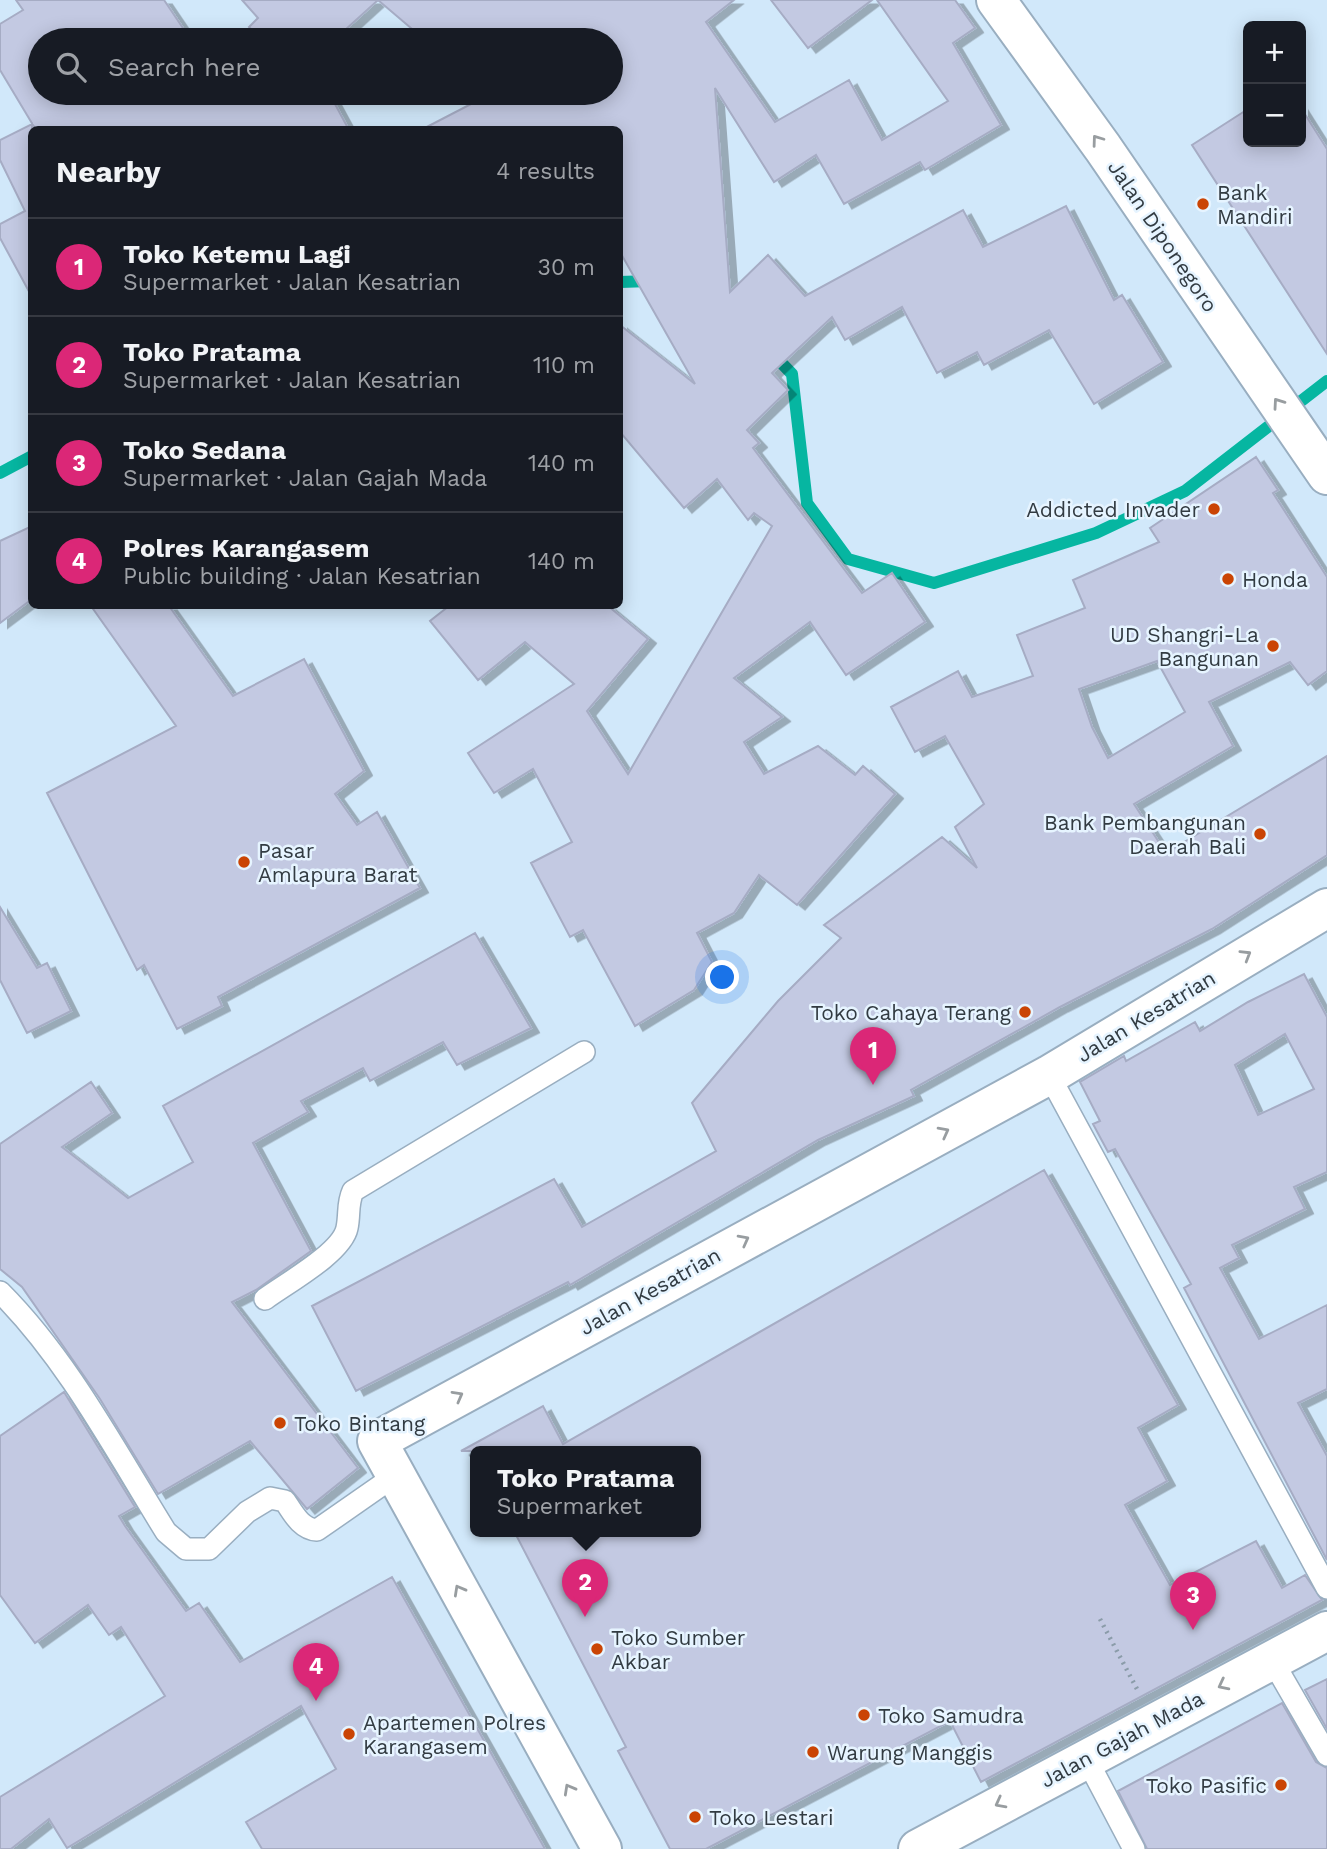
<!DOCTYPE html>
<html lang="en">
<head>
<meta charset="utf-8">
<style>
  :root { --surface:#171b24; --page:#20242c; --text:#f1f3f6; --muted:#9ea1a6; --line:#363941; --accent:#db2777 }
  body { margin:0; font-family:"Work Sans",sans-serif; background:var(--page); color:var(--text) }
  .controls { position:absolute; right:21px; top:21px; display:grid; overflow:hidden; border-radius:10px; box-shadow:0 4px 18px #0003 }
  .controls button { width:63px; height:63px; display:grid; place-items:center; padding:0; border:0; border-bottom:2px solid var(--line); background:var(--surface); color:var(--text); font:35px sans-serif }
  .you { position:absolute; left:723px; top:978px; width:24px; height:24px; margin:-18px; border:5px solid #fff; border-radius:50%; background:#1a73e8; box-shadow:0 0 0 10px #1a73e833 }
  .badge { display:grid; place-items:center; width:46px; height:46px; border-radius:50%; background:var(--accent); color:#fff; font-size:23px; font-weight:700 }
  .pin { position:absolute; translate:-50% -58px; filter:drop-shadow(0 2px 4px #0008) }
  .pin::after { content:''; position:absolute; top:37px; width:24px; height:21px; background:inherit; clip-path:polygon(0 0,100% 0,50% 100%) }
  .popup { position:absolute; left:470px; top:1446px; width:231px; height:91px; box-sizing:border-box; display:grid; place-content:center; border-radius:10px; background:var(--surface); filter:drop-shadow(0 2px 5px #0005); font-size:23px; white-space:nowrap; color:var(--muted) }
  .popup b { font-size:26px; color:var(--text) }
  .popup::after { content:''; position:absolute; left:50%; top:100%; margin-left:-14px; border:14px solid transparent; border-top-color:var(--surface) }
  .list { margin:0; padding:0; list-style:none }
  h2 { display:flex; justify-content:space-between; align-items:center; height:91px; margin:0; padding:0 28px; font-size:30px }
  h2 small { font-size:23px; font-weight:400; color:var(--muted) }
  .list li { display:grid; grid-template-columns:46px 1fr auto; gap:21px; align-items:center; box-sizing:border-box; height:98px; padding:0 28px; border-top:2px solid var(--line) }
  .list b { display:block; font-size:26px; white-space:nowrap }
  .list p { margin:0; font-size:23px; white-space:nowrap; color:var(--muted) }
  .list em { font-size:23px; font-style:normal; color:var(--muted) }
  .icon { flex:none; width:38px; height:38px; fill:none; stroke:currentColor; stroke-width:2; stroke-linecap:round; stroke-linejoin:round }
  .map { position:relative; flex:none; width:1327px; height:1849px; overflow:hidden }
  .search { position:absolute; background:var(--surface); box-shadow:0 4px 18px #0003; left:28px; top:28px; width:595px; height:77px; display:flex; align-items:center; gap:18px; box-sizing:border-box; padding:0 24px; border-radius:38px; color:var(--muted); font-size:26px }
  .panel { position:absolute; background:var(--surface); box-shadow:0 4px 18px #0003; left:28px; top:126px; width:595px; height:483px; border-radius:10px }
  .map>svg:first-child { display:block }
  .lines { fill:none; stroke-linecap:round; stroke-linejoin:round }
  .stream { stroke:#06b6a1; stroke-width:12 }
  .building { fill:#c3c9e2; stroke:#a6acc4; stroke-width:2; fill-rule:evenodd; filter:url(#shadow) }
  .service-casing { stroke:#99aec0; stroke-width:24 }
  .tertiary-casing { stroke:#99aec0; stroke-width:42 }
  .path { stroke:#8b9ca9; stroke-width:4.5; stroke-dasharray:2 5; stroke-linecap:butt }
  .service { stroke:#fff; stroke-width:21 }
  .tertiary { stroke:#fff; stroke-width:38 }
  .oneway { stroke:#989da0 }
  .poi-dot { fill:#ca4404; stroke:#e6f4ff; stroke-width:2.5 }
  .labels { text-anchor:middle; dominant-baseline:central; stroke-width:5; stroke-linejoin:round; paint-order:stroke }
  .poi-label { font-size:21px; fill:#323b42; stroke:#e6f4ff; text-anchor:start }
  .street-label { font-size:21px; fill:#323b42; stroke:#e6f4ff }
</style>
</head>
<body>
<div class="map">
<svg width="1327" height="1849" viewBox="0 0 1327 1849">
  <defs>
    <filter id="shadow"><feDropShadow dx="8" dy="4.5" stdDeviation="0" flood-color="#0004"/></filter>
  </defs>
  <rect width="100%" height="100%" fill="#d1e8fa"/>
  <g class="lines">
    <path class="stream" d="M620,282L650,281
      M771,352L792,374L807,503L848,559L934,583L1096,533L1185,491L1327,381
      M0,473L32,456"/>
  </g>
  <path class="building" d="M16,0H164L191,40H40V93H329L349,130H36L0,70V24L23,10Z
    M242,0H734L706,22L775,122L849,80L882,140L948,101L877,0H955L975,28L953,43L1001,125L925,170L920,162L844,204L816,155L774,182L715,88L730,292L768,255L805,296L963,210L983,247L1066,206L1114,300L1122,295L1163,362L1094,404L1049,330L984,365L977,352L937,373L902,307L845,340L832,317L772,373L788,390L747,430L759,443L753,448L862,593L892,573L925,622L846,675L810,622L734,678L782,717L744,742L764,774L818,746L855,775L863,766L895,794L797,905L759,875L734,913L697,933L712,962L694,990L635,1026L583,930L570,937L531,863L572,842L533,769L494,793L468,753L574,684L525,642L478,680L430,621L449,606H608L648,639L587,711L628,774L772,526L754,513L748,520L717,479L684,508L620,432V325L695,384L620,252V130H421L473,103L468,93H611V40H425L378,0L334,40H261L249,27L258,18Z
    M771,0H872L808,48Z
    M1301,108L1327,149V354L1192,145L1248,109V142H1301Z
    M32,124V297L0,238V224L25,211L0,160V140Z
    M1256,457L1278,490L1273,493L1327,577V671L1308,685L1290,662L1209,702L1233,746L1134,804L1166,853L1327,756V855L1212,929L1060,1007L911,1090L914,1096L818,1140L570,1285L568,1282L356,1391L312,1306L554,1179L582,1227L716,1151L692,1103L778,1001L841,938L824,925L942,837L977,868L955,827L984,804L945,736L915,752L891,707L958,671L972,697L1033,676L1017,635L1085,608L1073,580L1159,542L1150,528ZM1157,661L1185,712L1108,758L1092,727L1079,689Z
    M32,526V599L0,623V541Z
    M91,606H169L233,696L304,659L364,771L335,794L357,825L377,812L420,888L218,997L222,1006L177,1029L144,965L137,970L47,793L176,726Z
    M0,907L37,968L47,963L71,1011L27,1033L0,980Z
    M475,933L531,1028L457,1065L443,1042L370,1081L363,1068L301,1101L308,1112L253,1143L311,1251L256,1290L232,1302L358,1468L307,1509L250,1441L158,1494L100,1399L22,1287L0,1269V1144L91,1082L112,1113L62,1147L128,1198L193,1162L163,1106Z
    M1304,974L1327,1017V1172L1294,1187L1305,1209L1232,1245L1239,1258L1220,1268L1259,1339L1327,1305V1389L1298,1403L1327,1456V1560L1184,1288L1191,1284L1115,1149L1108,1152L1093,1124L1100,1121L1080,1082L1124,1056L1126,1061L1195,1022L1200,1031L1248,1002ZM1285,1034L1314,1089L1258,1115L1235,1065Z
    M1044,1170L1178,1405L1138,1428L1167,1481L1125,1505L1170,1585L1256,1541L1282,1588L1305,1575L1322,1600L981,1782L950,1721L706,1849H670L618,1751L626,1747L514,1531H695V1451H461L543,1406L563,1444Z
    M64,1392L135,1507L119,1516L125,1526L186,1611L199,1603L240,1662L392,1577L545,1849H262L246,1822L336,1769L301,1706L67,1848L49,1819L11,1849H0V1797L165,1696L121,1627L109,1635L88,1605L35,1643L0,1595V1436Z
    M1327,1679V1729L1305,1690Z
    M1282,1703L1316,1762L1327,1768V1849H1147L1118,1791Z"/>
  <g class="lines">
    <g class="service-casing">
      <path id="service" d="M1049,1075L1327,1588
        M0,1292C68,1360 115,1450 166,1532L186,1549H209L247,1512L270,1498L285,1501C293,1513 301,1529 317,1530L396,1475
        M265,1299C285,1284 342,1253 347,1228C350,1214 347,1204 353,1191L584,1052
        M1272,1660L1327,1755
        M1086,1758L1134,1849"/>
    </g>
    <g class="tertiary-casing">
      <path id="tertiary" d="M996,0L1103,148L1327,475
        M602,1849L377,1441L1049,1075L1327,908
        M918,1849L1327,1631"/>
    </g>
    <path class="path" d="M1100,1619L1137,1689"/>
    <use href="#service" class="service"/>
    <use href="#tertiary" class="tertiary"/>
  </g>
  <defs><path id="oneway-chevron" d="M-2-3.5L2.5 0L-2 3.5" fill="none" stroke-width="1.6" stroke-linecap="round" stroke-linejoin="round" transform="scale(1.75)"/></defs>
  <g class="oneway">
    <use href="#oneway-chevron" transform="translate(1097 140) rotate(-126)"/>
    <use href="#oneway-chevron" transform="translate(1278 403) rotate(-125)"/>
    <use href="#oneway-chevron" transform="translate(1246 955) rotate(-31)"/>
    <use href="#oneway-chevron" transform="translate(944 1132) rotate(-28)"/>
    <use href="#oneway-chevron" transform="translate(744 1240) rotate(-28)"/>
    <use href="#oneway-chevron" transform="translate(458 1396) rotate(-29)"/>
    <use href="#oneway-chevron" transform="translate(459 1590) rotate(-119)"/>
    <use href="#oneway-chevron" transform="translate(1223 1685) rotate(153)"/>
    <use href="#oneway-chevron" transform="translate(569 1789) rotate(-119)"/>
    <use href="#oneway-chevron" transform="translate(1000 1803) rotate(152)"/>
  </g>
  <g class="poi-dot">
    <circle cx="1203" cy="204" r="7"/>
    <circle cx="1214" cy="509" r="7"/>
    <circle cx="1228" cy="579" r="7"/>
    <circle cx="1273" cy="646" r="7"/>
    <circle cx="1260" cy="834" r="7"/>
    <circle cx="244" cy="862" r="7"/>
    <circle cx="1025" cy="1012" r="7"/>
    <circle cx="280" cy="1423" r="7"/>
    <circle cx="597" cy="1649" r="7"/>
    <circle cx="864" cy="1715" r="7"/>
    <circle cx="349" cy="1734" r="7"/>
    <circle cx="813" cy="1752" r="7"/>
    <circle cx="1281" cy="1785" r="7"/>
    <circle cx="695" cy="1817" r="7"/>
  </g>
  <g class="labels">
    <g class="poi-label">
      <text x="1217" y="192">Bank<tspan x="1217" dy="24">Mandiri</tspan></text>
      <text x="1200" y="509" text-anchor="end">Addicted Invader</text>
      <text x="1242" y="579">Honda</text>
      <text x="1259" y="634" text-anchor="end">UD Shangri-La<tspan x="1259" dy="24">Bangunan</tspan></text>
      <text x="1246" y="822" text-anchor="end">Bank Pembangunan<tspan x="1246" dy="24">Daerah Bali</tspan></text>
      <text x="258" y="850">Pasar<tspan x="258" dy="24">Amlapura Barat</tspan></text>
      <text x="1011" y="1012" text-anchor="end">Toko Cahaya Terang</text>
      <text x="294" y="1423">Toko Bintang</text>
      <text x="611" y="1637">Toko Sumber<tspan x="611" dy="24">Akbar</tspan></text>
      <text x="878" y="1715">Toko Samudra</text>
      <text x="363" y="1722">Apartemen Polres<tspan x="363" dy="24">Karangasem</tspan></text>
      <text x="827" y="1752">Warung Manggis</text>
      <text x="1267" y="1785" text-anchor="end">Toko Pasific</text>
      <text x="709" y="1817">Toko Lestari</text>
    </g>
    <g class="street-label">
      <text transform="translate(1163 236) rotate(56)">Jalan Diponegoro</text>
      <text transform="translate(1146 1016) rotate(-31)">Jalan Kesatrian</text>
      <text transform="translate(650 1291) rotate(-29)">Jalan Kesatrian</text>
      <text transform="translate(1122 1739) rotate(-28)">Jalan Gajah Mada</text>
    </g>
  </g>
</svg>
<div class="controls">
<button>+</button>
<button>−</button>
</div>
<div class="you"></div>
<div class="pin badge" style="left:873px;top:1085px">1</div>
<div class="pin badge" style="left:585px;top:1617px">2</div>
<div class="popup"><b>Toko Pratama</b>Supermarket</div>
<div class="pin badge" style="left:1193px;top:1630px">3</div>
<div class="pin badge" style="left:316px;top:1701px">4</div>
<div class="search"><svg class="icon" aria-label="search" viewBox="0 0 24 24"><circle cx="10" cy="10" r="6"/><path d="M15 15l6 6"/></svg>Search here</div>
<section class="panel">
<h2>Nearby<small>4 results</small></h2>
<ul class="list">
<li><span class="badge">1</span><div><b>Toko Ketemu Lagi</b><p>Supermarket · Jalan Kesatrian</p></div><em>30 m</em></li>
<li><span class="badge">2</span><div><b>Toko Pratama</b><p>Supermarket · Jalan Kesatrian</p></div><em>110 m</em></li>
<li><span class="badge">3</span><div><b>Toko Sedana</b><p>Supermarket · Jalan Gajah Mada</p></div><em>140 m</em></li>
<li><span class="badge">4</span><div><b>Polres Karangasem</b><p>Public building · Jalan Kesatrian</p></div><em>140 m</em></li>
</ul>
</section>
</div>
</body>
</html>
